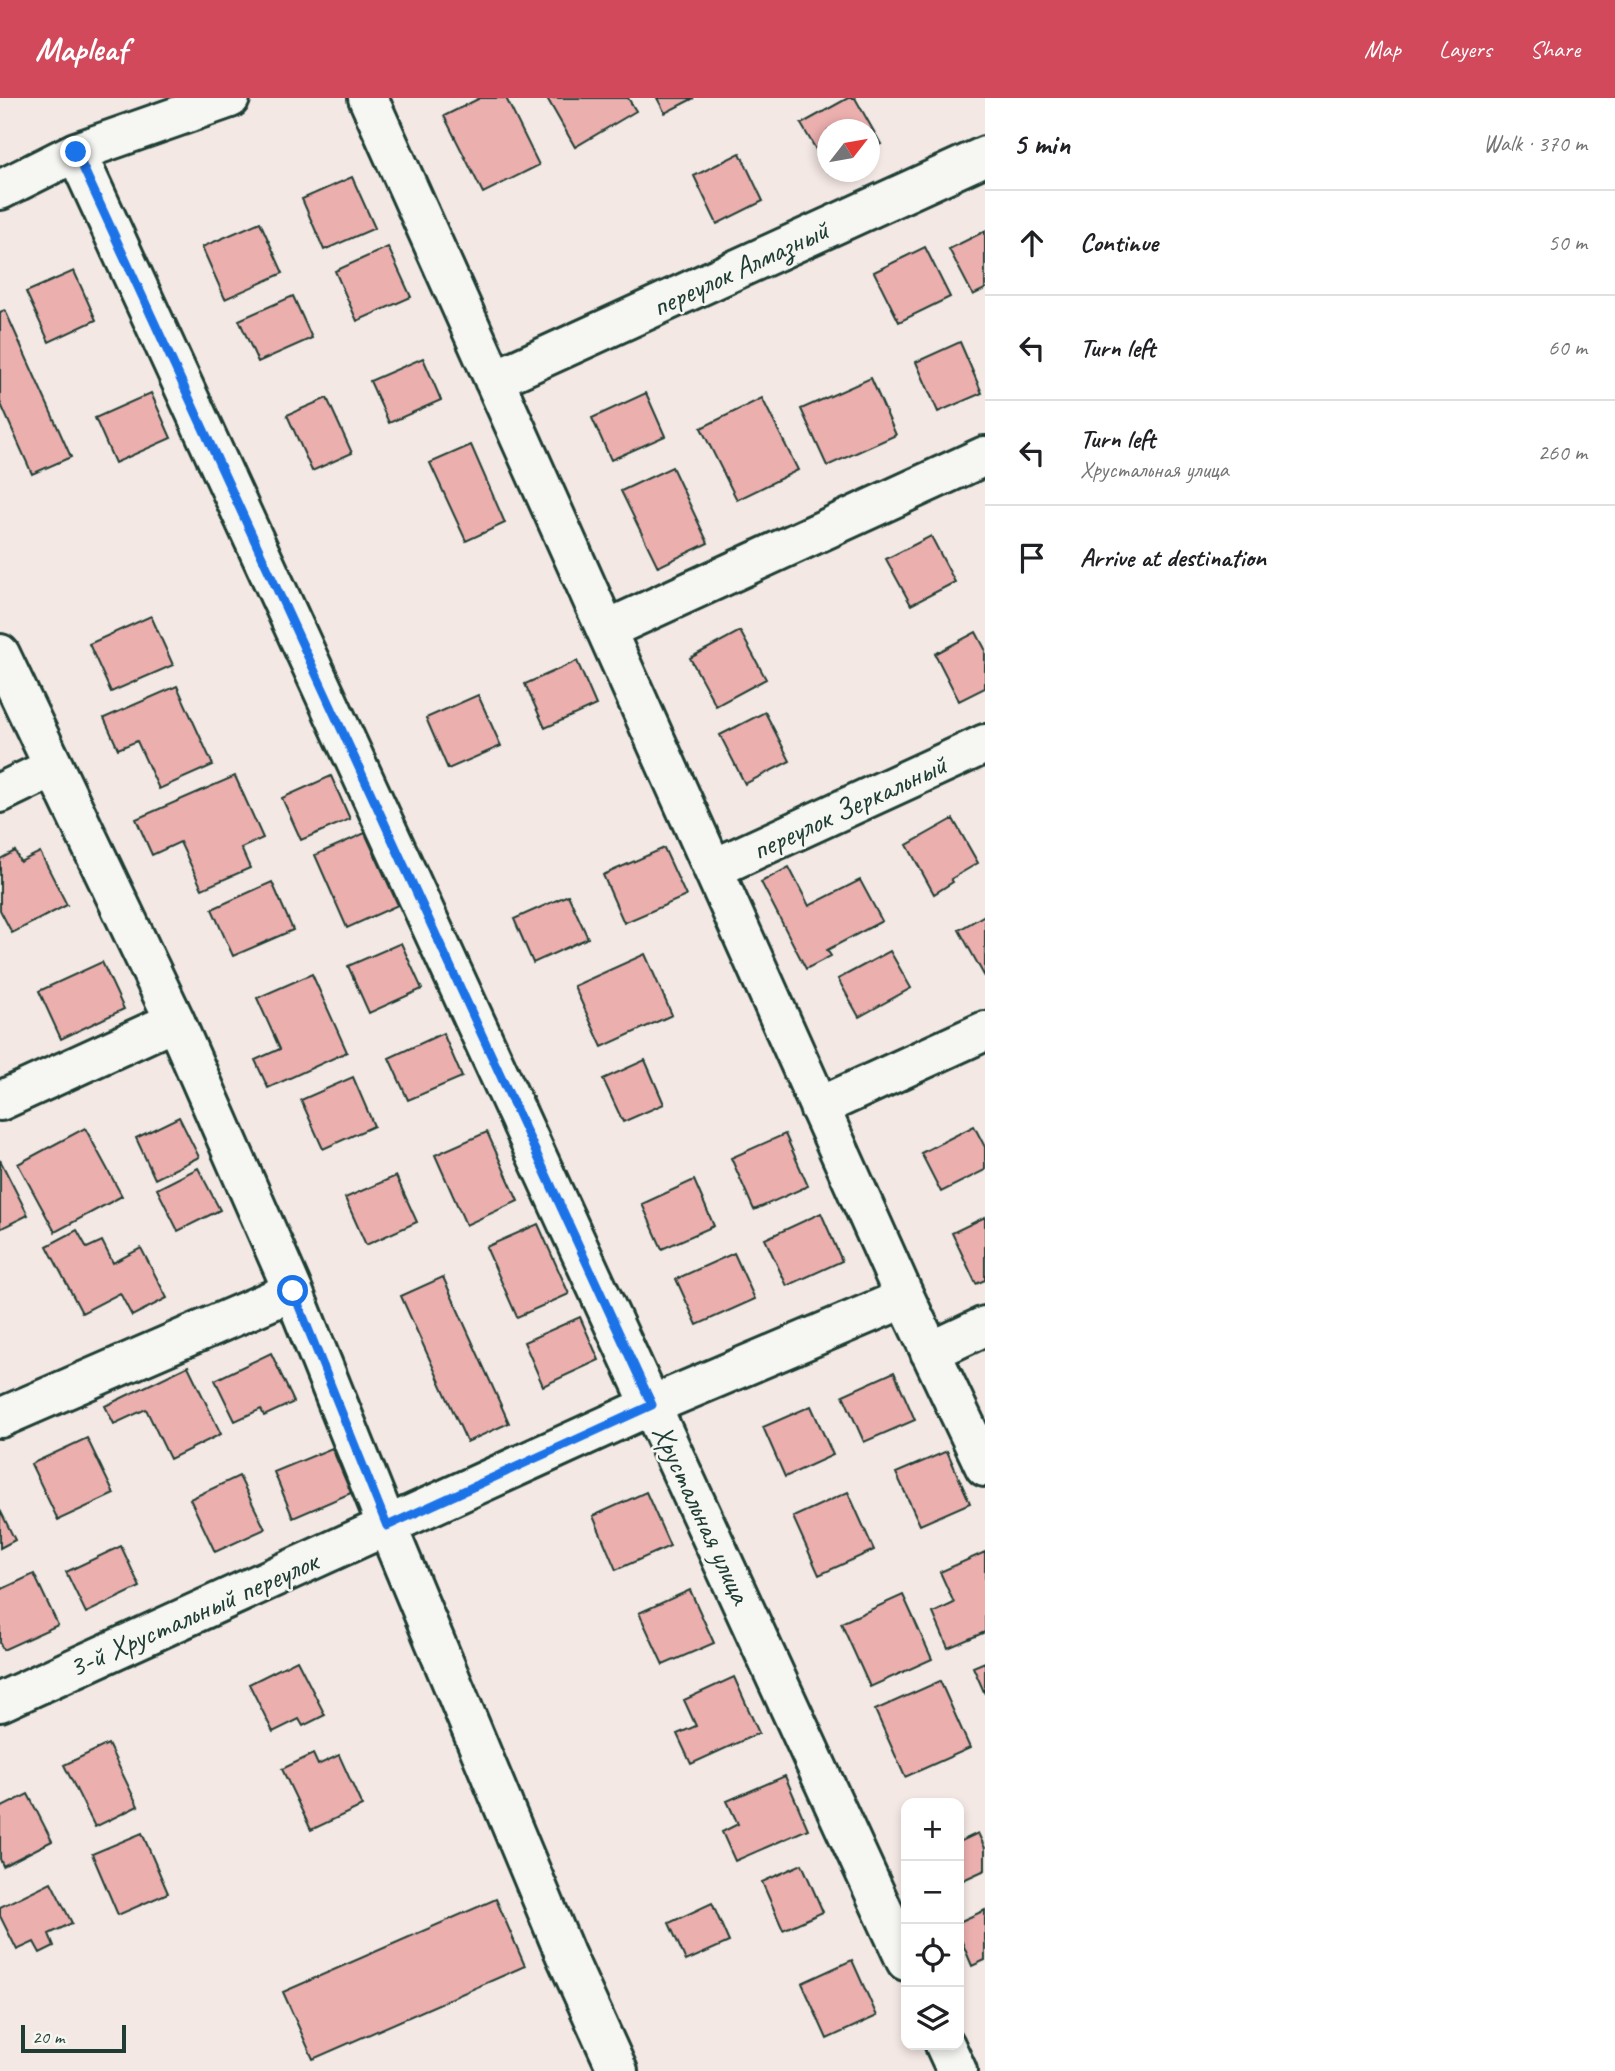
<!DOCTYPE html>
<html lang="en">
<head>
<meta charset="utf-8">
<style>
  :root { --surface:#fff; --page:#f6f6f6; --text:#202124; --muted:#757577; --line:#e0e0e0; --accent:#d1495b }
  body { margin:0; font-family:Caveat,sans-serif; background:var(--page); color:var(--text) }
  .controls { position:absolute; right:21px; bottom:21px; display:grid; overflow:hidden; border-radius:14px; box-shadow:0 4px 10px #0003 }
  .controls button { width:63px; height:63px; display:grid; place-items:center; padding:0; border:0; border-bottom:2px solid var(--line); background:var(--surface); color:var(--text); font:35px sans-serif }
  .compass { position:absolute; left:817px; top:21px; width:63px; height:63px; border-radius:50%; background:var(--surface); box-shadow:0 4px 10px #0003; rotate:59deg }
  .scale { position:absolute; left:21px; bottom:18px; width:105px; box-sizing:border-box; padding-left:7px; border:4px solid #1f3d34; border-top:0; font-size:19px; line-height:24px; white-space:nowrap; color:#1f3d34; -webkit-text-stroke:5px #f6f6f2; paint-order:stroke }
  .stop { position:absolute; width:21px; height:21px; margin:-16px; border:5px solid #1a73e8; border-radius:50%; background:#fff }
  .stop.end { background:#1a73e8; border-color:#fff; box-shadow:0 2px 7px #0008 }
  .list { margin:0; padding:0; list-style:none }
  h2 { display:flex; justify-content:space-between; align-items:center; height:91px; margin:0; padding:0 28px; font-size:30px }
  h2 small { font-size:23px; font-weight:400; color:var(--muted) }
  .list li { display:grid; grid-template-columns:46px 1fr auto; gap:21px; align-items:center; box-sizing:border-box; height:105px; padding:0 28px; border-top:2px solid var(--line) }
  .list b { display:block; font-size:26px; white-space:nowrap }
  .list p { margin:0; font-size:23px; white-space:nowrap; color:var(--muted) }
  .list em { font-size:23px; font-style:normal; color:var(--muted) }
  .icon { flex:none; width:38px; height:38px; fill:none; stroke:currentColor; stroke-width:2; stroke-linecap:round; stroke-linejoin:round }
  .map { position:relative; flex:none; width:985px; height:1973px; overflow:hidden }
  header { display:flex; align-items:center; gap:42px; box-sizing:border-box; height:98px; padding:0 35px; background:var(--accent); color:#fff }
  header strong { font-size:33px }
  nav { display:flex; gap:38px; margin-inline-start:auto; font-size:24px }
  main { display:flex }
  aside { flex:1; background:var(--surface) }
  .map>svg:first-child { display:block }
  .building { fill:#ebafae; stroke:#1f3d34; stroke-width:2 }
  .lines { fill:none; stroke-linecap:round; stroke-linejoin:round }
  .minor-casing { stroke:#1f3d34; stroke-width:44 }
  .minor { stroke:#f6f6f2; stroke-width:38 }
  .route { stroke:#1a73e8; stroke-width:9 }
  .labels { text-anchor:middle; dominant-baseline:central; stroke-width:5; stroke-linejoin:round; paint-order:stroke }
  .street-label { font-size:30px; fill:#1f3d34; stroke:#f6f6f2 }
</style>
</head>
<body>
<header>
<strong>Mapleaf</strong>
<nav><a>Map</a><a>Layers</a><a>Share</a></nav>
</header>
<main>
<div class="map">
<svg width="985" height="1973" viewBox="0 0 985 1973">
  <rect width="100%" height="100%" fill="#f4e8e4"/>
  <filter id="ink" filterUnits="userSpaceOnUse"><feTurbulence type="fractalNoise" baseFrequency=".0143" numOctaves="2"/><feDisplacementMap in="SourceGraphic" scale="14" xChannelSelector="R" yChannelSelector="G"/><feConvolveMatrix kernelMatrix="1 2 1 2 8 2 1 2 1" color-interpolation-filters="sRGB"/></filter>
  <g filter="url(#ink)">
    <path class="building" d="M480,0H506L539,67L483,95L444,18Z
      M547,0H628L636,13L575,49Z
      M657,0H694L665,15Z
      M848,0H855L881,46L870,52V32H828V72L801,26Z
      M740,55L763,103L717,126L694,78Z
      M352,79L375,130L324,152L302,101Z
      M260,124L283,175L225,201L202,149Z
      M985,133V191L973,197L949,151Z
      M388,149L411,199L357,223L335,173Z
      M925,149L950,199L899,224L874,174Z
      M74,173L96,222L49,244L26,194Z
      M293,198L312,240L258,264L239,222Z
      M5,212L71,359L32,376L0,304V214Z
      M960,244L982,295L938,314L916,264Z
      M423,260L441,302L389,325L370,283Z
      M871,280L896,337L827,368L801,311Z
      M151,295L171,340L115,365L95,320Z
      M646,295L665,338L611,362L592,320Z
      M327,300L352,355L312,373L287,317Z
      M762,300L798,372L737,402L701,330Z
      M471,347L505,425L466,443L430,365Z
      M672,369L708,445L658,469L621,393Z
      M931,438L955,484L911,507L886,461Z
      M151,518L173,567L111,594L89,546Z
      M740,533L766,581L716,608L690,560Z
      M976,534L985,551V590L959,603L935,556Z
      M577,563L596,607L545,630L525,586Z
      M177,588L213,667L159,691L137,643L118,651L104,620Z
      M478,597L501,648L448,671L426,620Z
      M765,614L790,663L745,686L720,637Z
      M235,678L263,740L241,750L250,770L202,791L180,744L152,757L136,721Z
      M331,678L350,721L301,742L282,700Z
      M953,721L978,765L951,781L953,784L934,796L907,747Z
      M365,735L398,807L347,830L315,757Z
      M664,750L686,798L624,825L603,777Z
      M15,753L20,764L40,754L67,807L12,835L0,812V761Z
      M789,769L809,808L860,782L882,823L827,852L831,858L806,871L761,784Z
      M272,784L293,832L233,858L212,811Z
      M568,797L588,840L533,865L514,821Z
      M985,817V879L959,832Z
      M401,845L422,891L369,915L348,868Z
      M890,853L911,890L859,919L838,881Z
      M645,856L672,917L602,949L574,888Z
      M102,864L124,911L61,941L39,893Z
      M312,876L347,954L268,990L255,962L280,951L257,900Z
      M443,935L462,979L408,1002L389,960Z
      M645,962L664,1006L623,1024L603,981Z
      M353,979L374,1028L323,1051L301,1002Z
      M179,1019L199,1059L155,1081L136,1040Z
      M974,1028L985,1049V1072L941,1094L921,1055Z
      M85,1030L122,1098L55,1134L18,1066Z
      M487,1034L518,1103L466,1127L435,1057Z
      M785,1036L808,1088L754,1112L731,1060Z
      M0,1062L28,1117L0,1131Z
      M198,1070L220,1112L178,1133L157,1091Z
      M396,1078L417,1124L366,1147L345,1100Z
      M694,1082L714,1128L662,1151L642,1106Z
      M821,1115L842,1163L787,1188L765,1141Z
      M985,1119V1182L976,1186L952,1135Z
      M538,1126L569,1196L517,1219L486,1149Z
      M77,1132L87,1150L102,1143L113,1165L141,1150L167,1200L132,1218L120,1195L82,1215L47,1148Z
      M734,1155L755,1201L697,1227L676,1181Z
      M443,1179L509,1325L467,1344L401,1198Z
      M580,1219L599,1262L543,1288L524,1244Z
      M271,1255L294,1304L264,1318L261,1311L235,1323L215,1282Z
      M188,1268L221,1336L170,1361L146,1311L114,1326L105,1308Z
      M894,1274L915,1322L864,1344L843,1297Z
      M811,1308L833,1357L785,1379L763,1329Z
      M87,1340L114,1396L58,1422L31,1366Z
      M332,1350L351,1395L293,1420L274,1374Z
      M947,1353L970,1405L920,1427L896,1375Z
      M239,1378L265,1431L215,1454L190,1401Z
      M646,1394L670,1448L616,1472L593,1418Z
      M848,1394L874,1452L819,1477L793,1419Z
      M0,1412L15,1442L0,1450Z
      M121,1448L140,1489L86,1515L66,1474Z
      M985,1454V1534L948,1550L933,1515L954,1505L940,1474Z
      M34,1476L58,1527L3,1552L0,1545V1492Z
      M690,1492L714,1545L663,1567L639,1515Z
      M903,1497L932,1561L870,1589L841,1525Z
      M297,1562L325,1617L303,1628L299,1621L273,1634L249,1586Z
      M985,1564V1596L973,1569Z
      M734,1579L759,1635L691,1666L677,1636L696,1628L684,1602Z
      M940,1583L970,1650L905,1679L875,1612Z
      M108,1646L138,1708L95,1729L64,1667Z
      M313,1656L318,1667L339,1657L362,1708L311,1732L282,1671Z
      M785,1678L808,1731L735,1763L722,1734L738,1726L727,1703Z
      M28,1696L52,1743L3,1768L0,1761V1710Z
      M142,1735L168,1795L118,1817L92,1756Z
      M978,1735L985,1750V1772L959,1784V1744Z
      M802,1766L823,1814L783,1832L762,1784Z
      M51,1784L72,1825L49,1836L54,1848L40,1855L34,1844L17,1852L0,1818V1809Z
      M496,1801L525,1868L313,1961L283,1894Z
      M712,1805L729,1844L686,1863L669,1825Z
      M985,1812V1862L972,1868L959,1837V1824Z
      M852,1862L877,1918L827,1941L802,1885Z"/>
    <g class="lines">
      <g class="minor-casing">
        <path id="minor" d="M368,0L905,1200L985,1369
          M76,54L906,1863
          M0,92L76,54L230,0
          M494,282L985,58
          M606,532L985,358
          M0,556L175,923L293,1193L387,1428L565,1856L618,1973
          M0,695L54,669
          M713,771L985,646
          M0,1003L175,923
          M819,1009L985,933
          M930,1254L985,1228
          M0,1320L293,1193
          M0,1604L652,1307L905,1200
          M945,1947L957,1973"/>
      </g>
      <use href="#minor" class="minor"/>
    </g>
  </g>
  <g class="lines" filter="url(#ink)">
    <path class="route" d="M76,54L652,1307L387,1428L293,1193"/>
  </g>
  <g class="labels">
    <g class="street-label">
      <text transform="translate(740 170) rotate(-25)">переулок Алмазный</text>
      <text transform="translate(849 709) rotate(-25)">переулок Зеркальный</text>
      <text transform="translate(702 1416) rotate(65)">Хрустальная улица</text>
      <text transform="translate(193 1516) rotate(-24)">3-й Хрустальный переулок</text>
    </g>
  </g>
</svg>
<div class="controls">
<button>+</button>
<button>−</button>
<button><svg class="icon" aria-label="locate" viewBox="0 0 24 24"><circle cx="12" cy="12" r="6"/><path d="M12 2v4M12 18v4M2 12h4M18 12h4"/></svg></button>
<button><svg class="icon" aria-label="layers" viewBox="0 0 24 24"><path d="M12 4l9 5-9 5-9-5zM3 14l9 5 9-5"/></svg></button>
</div>
<svg class="compass" viewBox="-18 -18 36 36"><path d="M0-13l5 13h-10z" fill="#e53935"/><path d="M0 13l5-13h-10z" fill="#757577"/></svg>
<div class="scale">20 m</div>
<div class="stop" style="left:293px;top:1193px"></div>
<div class="stop end" style="left:76px;top:54px"></div>
</div>
<aside>
<h2>5 min<small>Walk · 370 m</small></h2>
<ul class="list">
<li><svg class="icon" aria-label="ahead" viewBox="0 0 24 24"><path d="M12 20V5M6 11l6-6 6 6"/></svg><div><b>Continue</b></div><em>50 m</em></li>
<li><svg class="icon" aria-label="left" viewBox="0 0 24 24"><path d="M17 20v-9H6M10 6l-5 5 5 5"/></svg><div><b>Turn left</b></div><em>60 m</em></li>
<li><svg class="icon" aria-label="left" viewBox="0 0 24 24"><path d="M17 20v-9H6M10 6l-5 5 5 5"/></svg><div><b>Turn left</b><p>Хрустальная улица</p></div><em>260 m</em></li>
<li><svg class="icon" aria-label="arrive" viewBox="0 0 24 24"><path d="M6 21V4h12l-3 4 3 4H6"/></svg><div><b>Arrive at destination</b></div></li>
</ul>
</aside>
</main>
</body>
</html>
